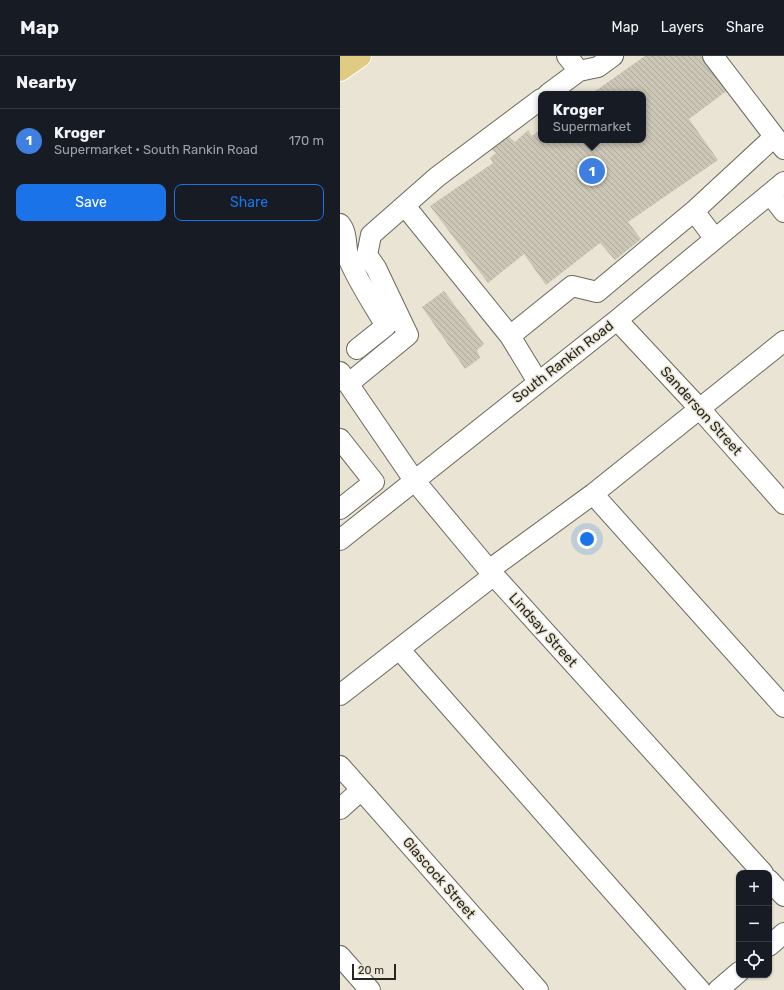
<!DOCTYPE html>
<html lang="en">
<head>
<meta charset="utf-8">
<style>
  :root { --surface:#171b24; --page:#20242c; --text:#f1f3f6; --muted:#9ea1a6; --line:#363941; --accent:#1a73e8 }
  body { margin:0; font-family:Rubik,sans-serif; background:var(--page); color:var(--text) }
  .controls { position:absolute; right:12px; bottom:12px; display:grid; overflow:hidden; border-radius:8px; box-shadow:0 1px 3px #0004 }
  .controls button { width:36px; height:36px; display:grid; place-items:center; padding:0; border:0; border-bottom:1px solid var(--line); background:var(--surface); color:var(--text); font:20px sans-serif }
  .scale { position:absolute; left:12px; bottom:10px; width:44px; box-sizing:border-box; padding-left:4px; border:2px solid #282621; border-top:0; font-size:11px; line-height:14px; white-space:nowrap; color:#282621; -webkit-text-stroke:3px #e9e4d4; paint-order:stroke }
  .you { position:absolute; left:247px; top:483px; width:14px; height:14px; margin:-10px; border:3px solid #fff; border-radius:50%; background:#1a73e8; box-shadow:0 0 0 6px #1a73e833 }
  .badge { display:grid; place-items:center; width:26px; height:26px; border-radius:50%; background:var(--accent); color:#fff; font-size:13px; font-weight:700 }
  .pin { position:absolute; translate:-50% -50%; border:2px solid #fff; box-shadow:0 1px 4px #0006 }
  .popup { position:absolute; left:198px; top:35px; width:108px; height:52px; box-sizing:border-box; display:grid; place-content:center; border-radius:8px; background:var(--surface); filter:drop-shadow(0 1px 3px #0005); font-size:13px; white-space:nowrap; color:var(--muted) }
  .popup b { font-size:15px; color:var(--text) }
  .popup::after { content:''; position:absolute; left:50%; top:100%; margin-left:-8px; border:8px solid transparent; border-top-color:var(--surface) }
  .list { margin:0; padding:0; list-style:none }
  h2 { display:flex; justify-content:space-between; align-items:center; height:52px; margin:0; padding:0 16px; font-size:17px }
  h2 small { font-size:13px; font-weight:400; color:var(--muted) }
  .list li { display:grid; grid-template-columns:26px 1fr auto; gap:12px; align-items:center; box-sizing:border-box; height:64px; padding:0 16px; border-top:1px solid var(--line) }
  .list b { display:block; font-size:15px; white-space:nowrap }
  .list p { margin:0; font-size:13px; white-space:nowrap; color:var(--muted) }
  .list em { font-size:13px; font-style:normal; color:var(--muted) }
  .actions { display:flex; gap:8px; padding:12px 16px }
  .actions a { flex:1; padding:9px 0; border:1px solid var(--accent); border-radius:8px; text-align:center; font-size:14px; color:var(--accent) }
  .actions .main { background:var(--accent); color:#fff }
  .icon { flex:none; width:22px; height:22px; fill:none; stroke:currentColor; stroke-width:2; stroke-linecap:round; stroke-linejoin:round }
  .map { position:relative; flex:none; width:444px; height:934px; overflow:hidden }
  header { display:flex; align-items:center; gap:24px; box-sizing:border-box; height:56px; padding:0 20px; background:var(--surface); border-bottom:1px solid var(--line) }
  header strong { font-size:19px }
  nav { display:flex; gap:22px; margin-inline-start:auto; font-size:14px }
  main { display:flex }
  aside { flex:1; background:var(--surface) }
  .map>svg:first-child { display:block }
  .building { fill:url(#building-back-hatch) }
  .lines { fill:none; stroke-linecap:round; stroke-linejoin:round }
  .minor-casing { stroke:#6c685a; stroke-width:22 }
  .major-casing { stroke:#fff; stroke-width:24 }
  .minor { stroke:#fff; stroke-width:20 }
  .major { stroke:#dfcb82; stroke-width:22 }
  .labels { text-anchor:middle; dominant-baseline:central; stroke-width:3; stroke-linejoin:round; paint-order:stroke }
  .street-label { font-size:14px; fill:#282621; stroke:#e9e4d4 }
</style>
</head>
<body>
<header>
<strong>Map</strong>
<nav><a>Map</a><a>Layers</a><a>Share</a></nav>
</header>
<main>
<aside>
<h2>Nearby<small></small></h2>
<ul class="list">
<li><span class="badge" style="background:#3f7fe0">1</span><div><b>Kroger</b><p>Supermarket · South Rankin Road</p></div><em>170 m</em></li>
</ul>
<div class="actions"><a class="main">Save</a><a>Share</a></div>
</aside>
<div class="map">
<svg width="444" height="934" viewBox="0 0 444 934">
  <defs>
    <pattern id="building-back-hatch" width="6" height="6" patternUnits="userSpaceOnUse"><rect width="6" height="6" fill="#cbc6b6"/><path d="M-1 5l2 2M0 0l6 6M5-1l2 2" fill="none" stroke="#aeaa9c"/></pattern>
  </defs>
  <rect width="100%" height="100%" fill="#e9e4d4"/>
  <path class="building" d="M305,0H361L388,34L349,63L378,104L288,166L301,183L275,204L260,187L206,229L184,198L148,227L90,150L153,107L150,102L156,97L150,92L166,78L175,86L188,74L192,80L201,73V84H303V38H251Z
    M104,235L144,288L137,294L140,302L125,313L82,251Z"/>
  <g class="lines">
    <g class="minor-casing">
      <path id="minor" d="M227,0L239,15
        M373,0L444,93
        M208,38L239,15L258,11L273,0
        M430,138L444,156
        M65,150L170,280L198,326
        M354,155L375,183
        M0,168C8,177 5,192 9,204C19,227 33,248 46,270L17,293
        M277,264L359,352L444,448
        M170,280L232,230L257,236L354,155L434,81
        M0,316L74,424L149,514L423,817
        M8,328L68,279L36,212L27,199L31,179L97,121L201,43
        M0,383L34,426L0,453
        M253,438L444,651
        M0,484L277,264L444,126
        M149,514L253,438L444,285
        M59,593L360,934
        M0,639L154,519
        M0,710L198,934
        M0,753L21,734
        M429,824L444,840
        M429,890L444,877
        M0,900L30,934
        M378,934L399,916"/>
    </g>
    <g class="major-casing">
      <path id="major" d="M0,14L20,0"/>
    </g>
    <use href="#minor" class="minor"/>
    <use href="#major" class="major"/>
  </g>
  <g class="labels">
    <g class="street-label">
      <text transform="translate(223 306) rotate(-38)">South Rankin Road</text>
      <text transform="translate(361 355) rotate(48)">Sanderson Street</text>
      <text transform="translate(203 574) rotate(48)">Lindsay Street</text>
      <text transform="translate(99 822) rotate(49)">Glascock Street</text>
    </g>
  </g>
</svg>
<div class="controls">
<button>+</button>
<button>−</button>
<button><svg class="icon" aria-label="locate" viewBox="0 0 24 24"><circle cx="12" cy="12" r="6"/><path d="M12 2v4M12 18v4M2 12h4M18 12h4"/></svg></button>
</div>
<div class="scale">20 m</div>
<div class="you"></div>
<div class="pin badge" style="left:252px;top:115px;background:#3f7fe0">1</div>
<div class="popup"><b>Kroger</b>Supermarket</div>
</div>
</main>
</body>
</html>
